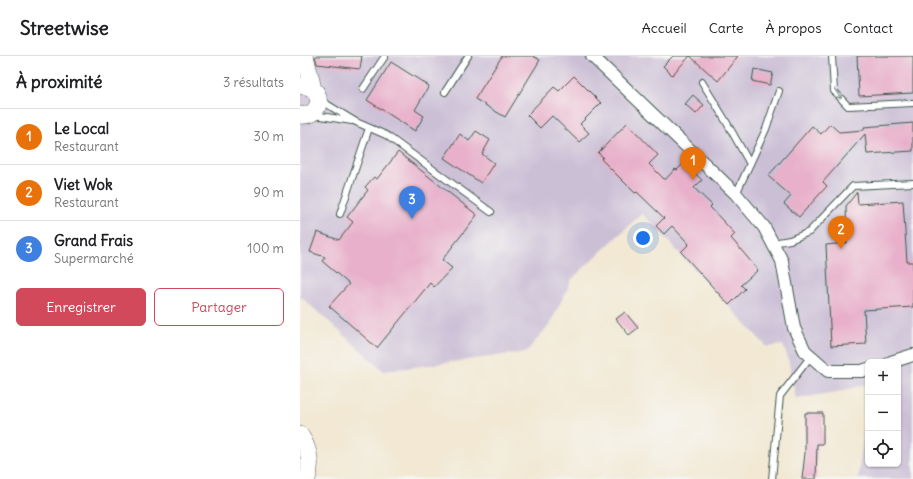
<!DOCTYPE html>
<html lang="fr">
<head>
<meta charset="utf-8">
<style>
  :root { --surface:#fff; --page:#f2f2f2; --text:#202124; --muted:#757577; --line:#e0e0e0; --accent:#d1495b }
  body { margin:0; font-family:Delius,sans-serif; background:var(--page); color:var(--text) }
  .controls { position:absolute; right:12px; bottom:12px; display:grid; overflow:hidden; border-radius:6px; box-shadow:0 1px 3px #0004 }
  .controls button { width:36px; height:36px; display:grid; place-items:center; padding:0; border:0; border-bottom:1px solid var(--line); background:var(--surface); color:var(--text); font:20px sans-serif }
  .you { position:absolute; left:343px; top:182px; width:14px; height:14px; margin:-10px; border:3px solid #fff; border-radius:50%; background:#1a73e8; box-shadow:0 0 0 6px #1a73e833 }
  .badge { display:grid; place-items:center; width:26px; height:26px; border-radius:50%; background:var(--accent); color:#fff; font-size:13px; font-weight:700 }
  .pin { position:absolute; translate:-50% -33px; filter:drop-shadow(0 1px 2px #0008) }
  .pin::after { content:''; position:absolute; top:21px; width:14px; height:12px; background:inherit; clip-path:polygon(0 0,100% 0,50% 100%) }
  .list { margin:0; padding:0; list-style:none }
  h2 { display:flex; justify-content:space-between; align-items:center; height:52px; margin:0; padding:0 16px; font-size:17px }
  h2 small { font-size:13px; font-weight:400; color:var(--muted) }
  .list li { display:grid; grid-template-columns:26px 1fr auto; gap:12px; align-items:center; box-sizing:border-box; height:56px; padding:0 16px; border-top:1px solid var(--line) }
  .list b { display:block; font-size:15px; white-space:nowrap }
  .list p { margin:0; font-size:13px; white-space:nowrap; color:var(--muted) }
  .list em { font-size:13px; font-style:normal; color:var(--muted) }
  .actions { display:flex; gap:8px; padding:12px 16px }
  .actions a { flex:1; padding:9px 0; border:1px solid var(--accent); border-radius:6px; text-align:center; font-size:14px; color:var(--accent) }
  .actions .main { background:var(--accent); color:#fff }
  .icon { flex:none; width:22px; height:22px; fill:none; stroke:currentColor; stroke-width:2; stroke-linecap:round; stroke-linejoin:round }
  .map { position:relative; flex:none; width:613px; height:423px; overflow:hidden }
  header { display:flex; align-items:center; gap:24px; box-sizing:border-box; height:56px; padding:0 20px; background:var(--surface); border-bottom:1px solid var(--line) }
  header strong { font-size:19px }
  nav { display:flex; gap:22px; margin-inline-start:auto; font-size:14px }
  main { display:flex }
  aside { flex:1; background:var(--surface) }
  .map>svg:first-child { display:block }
  .industrial { fill:#cbbfd6 }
  .building { fill:#e8b0ca }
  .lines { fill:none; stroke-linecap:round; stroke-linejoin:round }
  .lane-casing { stroke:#3f574c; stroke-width:8 }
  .street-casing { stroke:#3f574c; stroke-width:14 }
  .secondary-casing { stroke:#3f574c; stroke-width:18 }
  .lane { stroke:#fff; stroke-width:6 }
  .street { stroke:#fff; stroke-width:12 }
  .secondary { stroke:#fff; stroke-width:17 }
  .oneway { stroke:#8f9e9a }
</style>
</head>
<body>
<header>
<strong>Streetwise</strong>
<nav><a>Accueil</a><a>Carte</a><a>À propos</a><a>Contact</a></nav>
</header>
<main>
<aside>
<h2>À proximité<small>3 résultats</small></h2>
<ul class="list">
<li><span class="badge" style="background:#e8710a">1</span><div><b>Le Local</b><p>Restaurant</p></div><em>30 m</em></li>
<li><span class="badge" style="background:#e8710a">2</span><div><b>Viet Wok</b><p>Restaurant</p></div><em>90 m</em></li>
<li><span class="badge" style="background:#3f7fe0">3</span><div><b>Grand Frais</b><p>Supermarché</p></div><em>100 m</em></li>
</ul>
<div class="actions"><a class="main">Enregistrer</a><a>Partager</a></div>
</aside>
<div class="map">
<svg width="613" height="423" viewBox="0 0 613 423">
  <rect width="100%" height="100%" fill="#f6f6f2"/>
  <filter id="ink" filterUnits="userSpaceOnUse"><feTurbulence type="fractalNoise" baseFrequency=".025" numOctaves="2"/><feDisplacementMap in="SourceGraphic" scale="8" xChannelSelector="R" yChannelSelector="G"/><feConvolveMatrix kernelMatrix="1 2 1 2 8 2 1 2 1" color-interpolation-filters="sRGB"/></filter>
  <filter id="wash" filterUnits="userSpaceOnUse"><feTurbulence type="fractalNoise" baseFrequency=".012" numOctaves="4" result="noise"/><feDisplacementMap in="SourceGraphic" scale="16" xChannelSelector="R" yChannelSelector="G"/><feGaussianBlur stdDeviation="0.9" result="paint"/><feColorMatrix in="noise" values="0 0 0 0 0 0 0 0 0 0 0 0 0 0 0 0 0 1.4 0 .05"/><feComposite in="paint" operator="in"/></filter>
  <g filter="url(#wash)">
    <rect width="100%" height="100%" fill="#f2e8d3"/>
    <path class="industrial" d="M11,0H613V423H558L568,344V408H598V306H568V328L542,335L496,343L488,302L483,289L467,291L342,157L272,223L250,268L226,296L84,315L0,240V34Z"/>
    <g id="blocks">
      <path class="building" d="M15,0H62L60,13L17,8Z
        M202,0H233L240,4L205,61L175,43Z
        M373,0H438L418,25L390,0L372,19L363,10Z
        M557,0H613V37L559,40Z
        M91,6L129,30L115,54L124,60L115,75L67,44Z
        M454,13L473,17L470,29L452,25Z
        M274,20L301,47L280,68L289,77L279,86L252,60L240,72L227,59L254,31L259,35Z
        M393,39L404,49L396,58L385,48Z
        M327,67L358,99L349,108L365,124L375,113L377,114L384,107L402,124L394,132L412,149L410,151L435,178L431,182L458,214L441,229L445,233L429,249L381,196L389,188L372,170L364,178L356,170L364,162L337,136L335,137L301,103L303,101L298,97Z
        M613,67V95L567,98L565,78L523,126L527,130L499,161L484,148L491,140L468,120L512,70L521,78L530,68L539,76L564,74V71Z
        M176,75L190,84L182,98L194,107L181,127L144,102L160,78L169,85Z
        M98,96L177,159L142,204L152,212L134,231L130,227L77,292L29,250L49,228L22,205L25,201L10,196L17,176L39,184L53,166L47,161L68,134L65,131L74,121L77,123Z
        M557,136L558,148L603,145L607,206H613V251L564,254L566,288L531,290L526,189L547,187L546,150Z
        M325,256L338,272L329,279L316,263Z
        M505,357H523V388H517L516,423H502L505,397Z"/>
    </g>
  </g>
  <g filter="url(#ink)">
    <use href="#blocks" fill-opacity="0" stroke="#3f574c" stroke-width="1"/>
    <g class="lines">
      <g class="lane-casing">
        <path id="lane" d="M532,0L534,35L548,50L613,47
          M402,26L427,67L450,108
          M63,33L85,0
          M145,36L168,0
          M20,44L56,66L86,79L191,156
          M14,59L52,65
          M436,138L466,73L479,35
          M40,158L69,72
          M472,187L490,184L509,176L553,130L613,127
          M472,423L480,340L511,300"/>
      </g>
      <g class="street-casing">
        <path id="street" d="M292,0L436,138L464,171L482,205L494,272L505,295L528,315H562L568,313
          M591,306L613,299"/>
      </g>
      <g class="secondary-casing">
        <path id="secondary" d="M5,0L13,33
          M0,30C24,27 25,62 0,59
          M0,379C9,392 12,408 7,423"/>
      </g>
      <use href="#lane" class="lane"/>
      <use href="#street" class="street"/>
      <use href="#secondary" class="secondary"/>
    </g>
    <defs><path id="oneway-shaft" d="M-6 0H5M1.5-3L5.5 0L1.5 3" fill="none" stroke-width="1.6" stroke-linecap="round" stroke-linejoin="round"/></defs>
    <use class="oneway" href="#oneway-shaft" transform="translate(538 38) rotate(56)"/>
  </g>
</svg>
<div class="controls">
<button>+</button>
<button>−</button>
<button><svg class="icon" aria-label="locate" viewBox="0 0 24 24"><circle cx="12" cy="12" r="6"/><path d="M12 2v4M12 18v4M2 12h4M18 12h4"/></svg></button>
</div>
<div class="you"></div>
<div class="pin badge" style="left:393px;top:124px;background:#e8710a">1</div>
<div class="pin badge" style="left:541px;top:193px;background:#e8710a">2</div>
<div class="pin badge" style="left:112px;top:163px;background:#3f7fe0">3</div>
</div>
</main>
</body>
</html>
